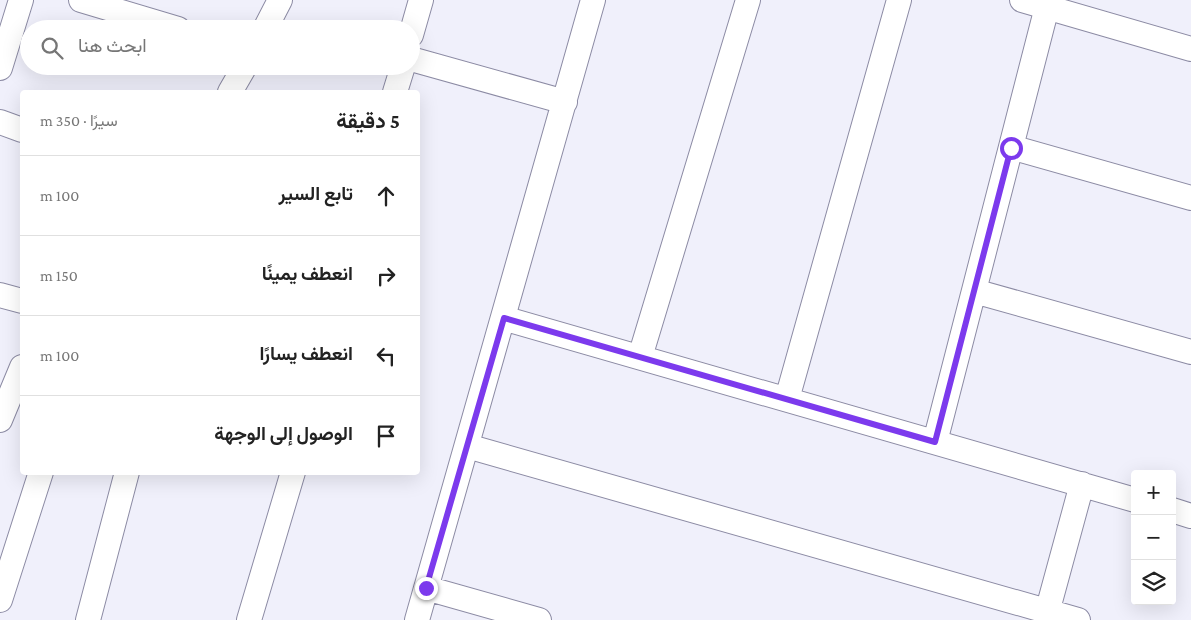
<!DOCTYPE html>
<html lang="ar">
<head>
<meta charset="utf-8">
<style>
  :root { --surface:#fff; --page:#f2f2f2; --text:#222; --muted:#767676; --line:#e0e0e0 }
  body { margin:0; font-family:"Crimson Pro",Vazirmatn,serif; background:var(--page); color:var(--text); direction:rtl }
  .controls { position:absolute; right:15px; bottom:15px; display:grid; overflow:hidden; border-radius:5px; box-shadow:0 5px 20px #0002 }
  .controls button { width:45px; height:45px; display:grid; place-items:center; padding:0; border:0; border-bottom:1px solid var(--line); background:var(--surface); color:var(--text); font:25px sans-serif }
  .stop { position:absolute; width:15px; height:15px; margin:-11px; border:4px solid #7c3aed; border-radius:50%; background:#fff }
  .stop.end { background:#7c3aed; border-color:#fff; box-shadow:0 1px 5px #0008 }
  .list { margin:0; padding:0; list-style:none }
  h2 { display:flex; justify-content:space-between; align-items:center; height:65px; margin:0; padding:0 20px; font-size:21px }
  h2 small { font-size:16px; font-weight:400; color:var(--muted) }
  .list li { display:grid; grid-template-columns:32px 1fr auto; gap:15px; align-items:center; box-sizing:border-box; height:80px; padding:0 20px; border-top:1px solid var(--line) }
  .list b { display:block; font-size:19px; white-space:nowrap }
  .list em { font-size:16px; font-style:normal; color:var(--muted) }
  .icon { flex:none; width:28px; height:28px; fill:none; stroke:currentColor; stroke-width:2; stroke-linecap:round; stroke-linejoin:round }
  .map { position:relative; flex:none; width:1191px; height:620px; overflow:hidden; direction:ltr }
  .search { position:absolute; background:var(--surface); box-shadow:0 5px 20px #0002; left:20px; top:20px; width:400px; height:55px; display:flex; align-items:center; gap:12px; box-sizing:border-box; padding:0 18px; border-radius:28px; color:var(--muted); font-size:19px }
  .panel { position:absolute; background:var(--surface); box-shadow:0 5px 20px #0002; left:20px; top:90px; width:400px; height:385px; border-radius:5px; direction:rtl }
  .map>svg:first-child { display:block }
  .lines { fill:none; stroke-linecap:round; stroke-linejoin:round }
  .minor-casing { stroke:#8c8ba4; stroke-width:26 }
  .minor { stroke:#fff; stroke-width:24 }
  .route { stroke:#7c3aed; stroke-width:6 }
</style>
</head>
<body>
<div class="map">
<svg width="1191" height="620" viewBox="0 0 1191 620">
  <rect width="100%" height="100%" fill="#f0f0fb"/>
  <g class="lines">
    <g class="minor-casing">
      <path id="minor" d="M81,0L178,29
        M1022,0L1191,49
        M265,29L280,0
        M411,35L421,0
        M411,59L565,102
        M0,68L21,0
        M230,92L245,66
        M395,92L403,66
        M0,122L22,130
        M1011,147L1191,198
        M974,291L1191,352
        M0,295L22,301
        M503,318L1135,500
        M640,357L748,0
        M787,399L899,0
        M0,420L22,367
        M935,442L1047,7
        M467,446L1078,620
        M1172,510L1191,516
        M426,588L539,620
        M0,600L41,472
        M88,620L127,472
        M249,620L293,472
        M417,620L593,0
        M1045,620L1082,484"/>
    </g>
    <use href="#minor" class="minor"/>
  </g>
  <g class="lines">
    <path class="route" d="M426,588L504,318L935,442L1011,148"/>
  </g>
</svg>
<div class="controls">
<button>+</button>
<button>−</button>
<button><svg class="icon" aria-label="layers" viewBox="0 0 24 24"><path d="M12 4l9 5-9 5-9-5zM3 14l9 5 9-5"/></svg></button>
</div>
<div class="stop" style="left:1011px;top:148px"></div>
<div class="stop end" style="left:426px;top:588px"></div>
<div class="search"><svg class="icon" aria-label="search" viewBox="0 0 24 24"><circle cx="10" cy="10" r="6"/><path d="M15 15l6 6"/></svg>ابحث هنا</div>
<section class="panel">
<h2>5 دقيقة<small>سيرًا · 350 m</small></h2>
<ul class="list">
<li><svg class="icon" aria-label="ahead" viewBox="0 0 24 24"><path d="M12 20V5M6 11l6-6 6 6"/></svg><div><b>تابع السير</b></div><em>100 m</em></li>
<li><svg class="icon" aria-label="right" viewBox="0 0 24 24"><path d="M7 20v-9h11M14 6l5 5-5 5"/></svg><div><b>انعطف يمينًا</b></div><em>150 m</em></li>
<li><svg class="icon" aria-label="left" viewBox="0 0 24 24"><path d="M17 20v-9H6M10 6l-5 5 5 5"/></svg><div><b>انعطف يسارًا</b></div><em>100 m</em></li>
<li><svg class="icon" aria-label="arrive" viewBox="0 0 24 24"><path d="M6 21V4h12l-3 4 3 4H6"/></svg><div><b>الوصول إلى الوجهة</b></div></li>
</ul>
</section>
</div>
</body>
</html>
